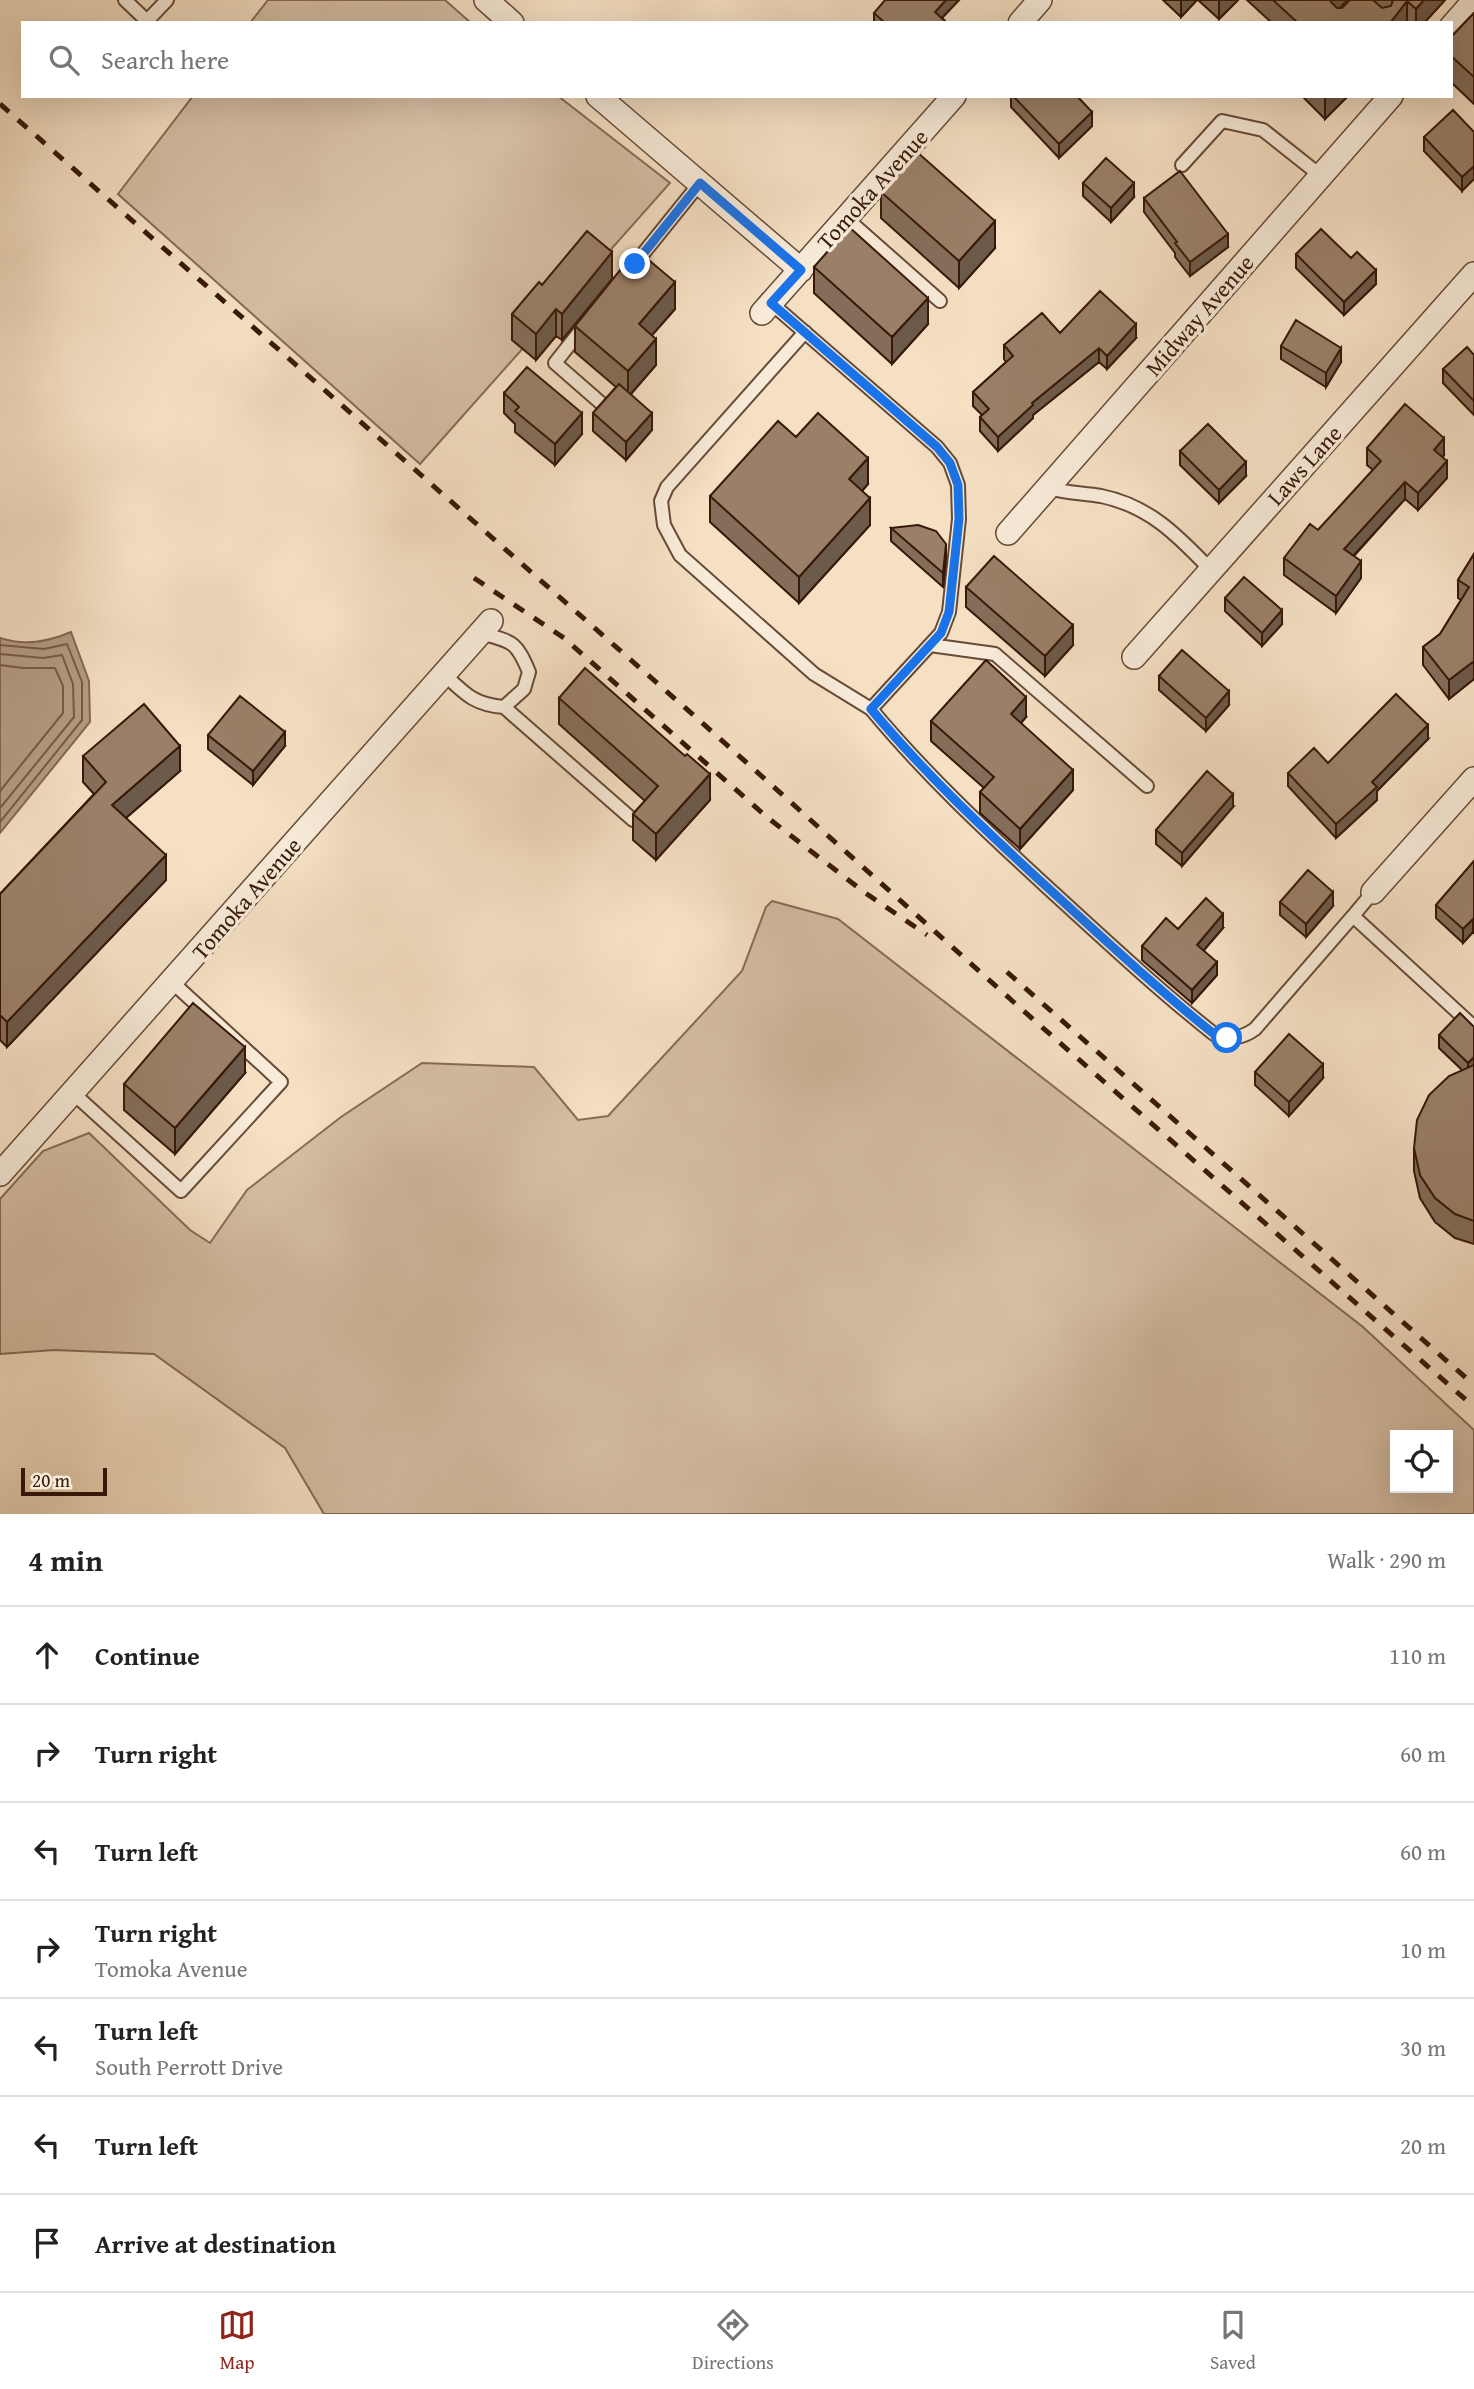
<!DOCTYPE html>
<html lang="en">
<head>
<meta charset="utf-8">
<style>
  :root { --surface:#fff; --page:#f2f2f2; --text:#222; --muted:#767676; --line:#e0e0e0; --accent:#8f2418 }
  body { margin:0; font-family:"Gentium Book Plus",serif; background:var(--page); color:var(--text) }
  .controls { position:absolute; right:21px; bottom:21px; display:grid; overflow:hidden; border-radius:0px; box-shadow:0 7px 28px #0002 }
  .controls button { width:63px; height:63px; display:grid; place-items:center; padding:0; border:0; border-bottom:2px solid var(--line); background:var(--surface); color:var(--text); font:35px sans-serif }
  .scale { position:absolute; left:21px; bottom:18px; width:86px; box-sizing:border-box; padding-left:7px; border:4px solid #381807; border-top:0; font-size:19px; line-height:24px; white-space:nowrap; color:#381807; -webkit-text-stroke:5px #f8ebd9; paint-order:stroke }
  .stop { position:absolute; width:21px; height:21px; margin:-16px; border:5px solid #1a73e8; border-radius:50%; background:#fff }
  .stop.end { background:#1a73e8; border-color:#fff; box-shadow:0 2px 7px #0008 }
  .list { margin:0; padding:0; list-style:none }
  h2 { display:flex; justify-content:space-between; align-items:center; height:91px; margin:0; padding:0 28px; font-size:30px }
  h2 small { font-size:23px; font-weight:400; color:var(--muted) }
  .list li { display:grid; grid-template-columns:46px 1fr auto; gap:21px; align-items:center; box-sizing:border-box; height:98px; padding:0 28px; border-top:2px solid var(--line) }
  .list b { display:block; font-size:26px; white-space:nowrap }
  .list p { margin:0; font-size:23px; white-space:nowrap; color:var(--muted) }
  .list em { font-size:23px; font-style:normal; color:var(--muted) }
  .icon { flex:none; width:38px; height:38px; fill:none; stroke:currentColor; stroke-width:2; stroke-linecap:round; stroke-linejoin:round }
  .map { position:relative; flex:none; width:1474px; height:1514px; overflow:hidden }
  .search { position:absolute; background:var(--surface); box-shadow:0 7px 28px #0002; left:21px; right:21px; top:21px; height:77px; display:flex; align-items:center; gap:18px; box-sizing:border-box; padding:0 24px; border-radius:0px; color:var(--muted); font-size:26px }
  .sheet { height:777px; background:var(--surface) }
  nav { display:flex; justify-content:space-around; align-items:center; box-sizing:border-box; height:98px; border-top:2px solid var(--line); background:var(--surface); font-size:19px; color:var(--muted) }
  nav a { display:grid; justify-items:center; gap:4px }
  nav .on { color:var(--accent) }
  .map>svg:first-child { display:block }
  .green { fill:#d5bea4; stroke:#866b56; stroke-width:2; fill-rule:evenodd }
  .water { fill:#b59c84; stroke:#836752; stroke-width:2 }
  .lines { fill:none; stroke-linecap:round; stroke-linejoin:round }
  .shore { stroke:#765a46; stroke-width:2 }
  .service-casing { stroke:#674a36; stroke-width:16 }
  .minor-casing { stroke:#674a36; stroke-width:26 }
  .service { stroke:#f8ebd9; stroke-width:12 }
  .minor { stroke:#f8ebd9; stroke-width:23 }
  .rail { stroke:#381807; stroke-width:5; stroke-dasharray:12 12; stroke-linecap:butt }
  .wall { fill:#846e5a; stroke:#381807; stroke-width:2 }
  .shaded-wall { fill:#6c5a4a; stroke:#381807; stroke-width:2 }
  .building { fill:#9a8069; stroke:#381807; stroke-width:2 }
  .route { stroke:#1a73e8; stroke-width:9 }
  .labels { text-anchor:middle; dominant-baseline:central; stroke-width:7; stroke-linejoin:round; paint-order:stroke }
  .street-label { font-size:23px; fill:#381807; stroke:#f8ebd9 }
</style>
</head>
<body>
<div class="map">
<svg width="1474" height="1514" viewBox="0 0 1474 1514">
  <rect width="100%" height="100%" fill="#f5e0c4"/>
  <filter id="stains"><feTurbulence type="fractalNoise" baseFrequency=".00286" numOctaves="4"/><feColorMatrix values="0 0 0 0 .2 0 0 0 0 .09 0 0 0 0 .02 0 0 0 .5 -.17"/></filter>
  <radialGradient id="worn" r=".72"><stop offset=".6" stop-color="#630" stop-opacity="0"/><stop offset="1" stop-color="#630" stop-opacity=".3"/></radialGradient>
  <path class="green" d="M268,0H445L471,23H250Z
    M193,96H558L670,183L420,464L118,194Z
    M772,901L838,919L1363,1327L1474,1430V1514H324L285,1448L154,1354L54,1350L0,1354V1199L43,1151L89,1133L190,1230L210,1243L247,1190L341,1117L422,1063L534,1067L578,1120L608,1116L742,971L766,907ZM1448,1435V1488H1395V1435Z"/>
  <path class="water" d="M71,632L89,681L90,722L0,833V638C25,646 47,642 71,632Z"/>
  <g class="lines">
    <path class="shore" d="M0,645L44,649L67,644L82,682V720L0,822
      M0,654L43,658L62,655L73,684L74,717L0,808
      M0,665L23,668H55L63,686V713L0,791"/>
    <g class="service-casing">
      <path id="service" d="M125,0L147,21L167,0
        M1182,165L1222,121L1263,130L1321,176
        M846,218L940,301
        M621,281L700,183
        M771,303L937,447L950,463L958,485L959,519L949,612L941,633L871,709C925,774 985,830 1047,887C1102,937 1156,988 1214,1034C1231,1039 1241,1039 1255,1029L1353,916
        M585,325L555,363L602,404
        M805,332L667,487L661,501L664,525L680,555L814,674L871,709
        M1048,488C1065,493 1083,493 1101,496C1150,506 1178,536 1211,570
        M480,633C513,642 516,641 529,672L524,689L504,707L633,820
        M930,645L995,654L1147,786
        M444,674C464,693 474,705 504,707
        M1373,892L1353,916L1474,1027
        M73,1093L181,1191L281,1082L172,982"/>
    </g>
    <g class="minor-casing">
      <path id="minor" d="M486,0L512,23
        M1020,23L1040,0
        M1451,27L1474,1
        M598,96L801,270
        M762,313L954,96
        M1008,533L1391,96
        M1134,657L1474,274
        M1373,892L1474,779
        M0,1174L491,621"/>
    </g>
    <use href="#service" class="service"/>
    <use href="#minor" class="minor"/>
    <path class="rail" d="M0,104L699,720L1018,1006L1474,1407
      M474,578L564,638L768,818L864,892L927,935
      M1007,972L1474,1385"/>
  </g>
  <path class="wall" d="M959,0L942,18L947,23H874V13Z
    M1163,0H1197L1181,17Z
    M1198,0H1238L1219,19Z
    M1247,0H1347L1341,8H1342L1350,0H1445L1424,23H1272Z
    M1474,13V104L1451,82V37Z
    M1011,96H1077L1092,126L1059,158L1011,107Z
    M1302,96H1348L1325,119Z
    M1474,132L1462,191L1424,151V137Z
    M1083,183L1134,197L1111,222L1083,196Z
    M881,192L995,248L959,288L881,218Z
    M1144,198L1228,247L1190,276L1175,257V253L1144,212Z
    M1296,254L1351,258L1376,284L1344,315L1296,268Z
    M814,267L928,324L892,364L814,293Z
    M633,270L675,309L652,335L656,365L631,394L652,430L626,460L593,431V413L616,387L575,352V326Z
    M612,279L562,340L556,336L536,360L512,340V314L542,285Z
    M1060,333L1136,338L1107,369L1099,362L1033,415V418L998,451L980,431V417L982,415L973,406V392L1006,362L1004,359V345Z
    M1281,346L1341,362L1326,387L1281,359Z
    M1474,355V415L1443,383V369Z
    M504,393L582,434L555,465L515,432V424L504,413Z
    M796,437L868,484L862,491L870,525L799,603L710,522V496Z
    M1367,448L1444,455L1443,457L1447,478L1418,510L1405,499L1354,556L1361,578L1336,613L1284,575V558L1318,530L1373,470L1367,465Z
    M1180,451L1246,476L1219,503L1180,465Z
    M891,528L946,558L943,587L891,541Z
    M1474,554V679L1449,699L1423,665V647L1440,634L1461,600L1458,598V580Z
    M966,587L1073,645L1045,676L966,607Z
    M1225,598L1282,624L1262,646L1225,611Z
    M1159,676L1229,705L1206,731L1159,690Z
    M559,698L710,800L656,860L633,840V814L645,801L559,724Z
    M1026,717L1021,723L1073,790L1020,849L980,813V792L984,788L931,741V721Z
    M208,735L285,746L253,785L208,749Z
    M1428,739L1377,791V800L1336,838L1288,786V773Z
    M83,756L180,771L126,818L166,880L7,1047L0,1040V894L94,794L83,782Z
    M1233,807L1182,866L1156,844V830Z
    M1474,861V933L1473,932L1463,943L1436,918V905Z
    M1280,902L1333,906L1306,937L1280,915Z
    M1223,928L1204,950L1217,975L1192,1003L1142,960V946L1178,929Z
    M1474,1027V1244L1455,1238L1435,1222L1420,1198L1414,1171V1148L1462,1070L1439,1048V1035Z
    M1255,1072L1323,1078L1289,1116L1255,1085Z
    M245,1073L175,1154L124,1110V1084Z"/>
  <path class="shaded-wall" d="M946,0H959L937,23L935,12Z
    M1181,0H1197L1181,17Z
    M1219,0H1238L1219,19Z
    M1331,0H1347L1332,17L1331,23Z
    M1424,0H1445L1424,23H1416V9Z
    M1407,1V23H1390Z
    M1325,96H1348L1325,119Z
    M1092,112V126L1059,158V144Z
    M1474,166V179L1462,191V177Z
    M1134,183V197L1111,222V208Z
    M995,221V248L959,288V261Z
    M1228,234V247L1190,276V262Z
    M612,252V279L562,340V314Z
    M1376,270V284L1344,315V302Z
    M675,282V309L639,350V324Z
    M928,298V324L892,364V337Z
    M556,309V336L536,360V334Z
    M1136,324V338L1107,369V356Z
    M656,339V365L628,397V371Z
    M1099,348V362L1033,415V418L998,451V437L1032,403Z
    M1341,348V362L1326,387V373Z
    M582,413V434L555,465V444Z
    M652,413V430L626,460V442Z
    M1444,438V455L1434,467V450Z
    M868,458V484L849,506V479Z
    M1447,461V478L1418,510V493Z
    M1246,462V476L1219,503V490Z
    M1405,482V499L1344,566V549Z
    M870,498V525L799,603V577Z
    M946,544V558L943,587V573Z
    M1361,561V578L1336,613V596Z
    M1282,610V624L1262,646V633Z
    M1073,625V645L1045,676V656Z
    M1474,661V679L1449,699V680Z
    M1229,691V705L1206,731V718Z
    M1026,697V717L1011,734V714Z
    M1428,725V739L1377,791V800L1336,838V824L1372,782Z
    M285,732V746L253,785V771Z
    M180,746V771L112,830V805Z
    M1073,770V790L1020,849V829Z
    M710,774V800L656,860V834Z
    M1233,794V807L1182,866V853Z
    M166,855V880L7,1047V1022Z
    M1333,892V906L1306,937V924Z
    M1223,914V928L1197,958V945Z
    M1473,919V932L1463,943V929Z
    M1217,962V975L1192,1003V990Z
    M245,1047V1073L175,1154V1128Z
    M1474,1057V1071L1468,1076V1063Z
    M1323,1064V1078L1289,1116V1102Z"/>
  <path class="building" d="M885,0H946L935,12L947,23H885L874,13Z
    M1273,0H1331V2L1337,8H1342L1350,0H1373L1382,8L1391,6L1393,0H1424L1416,9L1407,1L1390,23H1298Z
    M1474,13V77L1451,56V37Z
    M1013,96H1077L1092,112L1059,144Z
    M1453,110L1474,132V166L1462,177L1424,137Z
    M917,152L995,221L959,261L881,192Z
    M1106,158L1134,183L1111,208L1083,183Z
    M1180,171L1228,234L1190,262L1175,243L1177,242L1144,198Z
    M849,227L928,298L892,337L814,267Z
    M1321,229L1351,258L1357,252L1376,270L1344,302L1296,254Z
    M587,231L612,252L562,314L556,309L536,334L512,314L539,282L542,285Z
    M644,256L675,282L639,324L656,339L628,371L575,326L625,264L633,270Z
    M1100,291L1136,324L1107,356L1099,348L1032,403L1033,405L998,437L980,417L989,409L973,392L1013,356L1004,345L1042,313L1060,333Z
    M1296,320L1341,348L1326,373L1281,346Z
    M1467,347L1474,355V401L1443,369Z
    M527,367L582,413L555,444L515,411L519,407L504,393Z
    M619,384L652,413L626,442L593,413Z
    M1405,404L1444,438L1434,450L1447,461L1418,493L1405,482L1344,549L1361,561L1336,596L1284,558L1310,524L1318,530L1381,461L1367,448Z
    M818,413L868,458L849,479L870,498L799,577L710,496L778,421L796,437Z
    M1208,424L1246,462L1219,490L1180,451Z
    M918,525L936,531L946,544L943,573L891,528Z
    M1474,554V661L1449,680L1423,647L1440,634L1469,587L1458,580Z
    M994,556L1073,625L1045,656L966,587Z
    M1244,577L1282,610L1262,633L1225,598Z
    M1182,650L1229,691L1206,718L1159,676Z
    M986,660L1026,697L1011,714L1073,770L1020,829L980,792L994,777L931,721Z
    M585,668L685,756L687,754L710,774L656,834L633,814L658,786L559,698Z
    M1396,694L1428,725L1372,782L1377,787L1336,824L1288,773L1314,748L1328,763Z
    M240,696L285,732L253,771L208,735Z
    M144,704L180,746L112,805L166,855L7,1022L0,1015V894L106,782L83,756Z
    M1207,771L1233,794L1182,853L1156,830Z
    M1474,861V920L1473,919L1463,929L1436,905Z
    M1308,870L1333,892L1306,924L1280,902Z
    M1206,898L1223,914L1197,945L1217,962L1192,990L1142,946L1166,918L1178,929Z
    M193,1003L245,1047L175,1128L124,1084Z
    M1460,1013L1474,1027V1057L1468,1063L1439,1035Z
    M1289,1034L1323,1064L1289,1102L1255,1072Z
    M1474,1065V1221L1455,1214L1435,1198L1420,1175L1414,1148L1417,1120L1429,1095L1449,1076Z"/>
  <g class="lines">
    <path class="route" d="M635,264L700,183L801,270L771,303L937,447L950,463L958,485L959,519L949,612L941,633L871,709C925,774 985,830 1047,887C1102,937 1156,988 1214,1034L1227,1038"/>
  </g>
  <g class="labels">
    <g class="street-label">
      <text transform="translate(872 189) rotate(-48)">Tomoka Avenue</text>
      <text transform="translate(1199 315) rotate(-49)">Midway Avenue</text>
      <text transform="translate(1304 465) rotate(-48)">Laws Lane</text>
      <text transform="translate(246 898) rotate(-49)">Tomoka Avenue</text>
    </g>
  </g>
  <rect width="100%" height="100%" filter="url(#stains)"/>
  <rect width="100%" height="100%" fill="url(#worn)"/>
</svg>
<div class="controls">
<button><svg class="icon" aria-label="locate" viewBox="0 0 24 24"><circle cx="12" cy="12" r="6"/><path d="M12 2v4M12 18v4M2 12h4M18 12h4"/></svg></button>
</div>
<div class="scale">20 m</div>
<div class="stop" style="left:1227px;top:1038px"></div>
<div class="stop end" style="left:635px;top:264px"></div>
<div class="search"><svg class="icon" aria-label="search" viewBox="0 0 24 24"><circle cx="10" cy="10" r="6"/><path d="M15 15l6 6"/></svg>Search here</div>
</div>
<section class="sheet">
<h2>4 min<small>Walk · 290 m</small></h2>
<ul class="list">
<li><svg class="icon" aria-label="ahead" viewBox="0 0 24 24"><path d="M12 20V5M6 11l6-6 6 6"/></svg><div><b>Continue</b></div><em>110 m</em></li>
<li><svg class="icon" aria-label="right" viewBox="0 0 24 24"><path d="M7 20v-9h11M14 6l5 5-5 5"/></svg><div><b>Turn right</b></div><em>60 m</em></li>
<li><svg class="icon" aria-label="left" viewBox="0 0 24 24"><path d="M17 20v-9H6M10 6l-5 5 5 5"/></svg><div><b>Turn left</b></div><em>60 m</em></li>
<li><svg class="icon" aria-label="right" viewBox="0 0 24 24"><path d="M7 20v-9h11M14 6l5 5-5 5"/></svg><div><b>Turn right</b><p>Tomoka Avenue</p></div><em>10 m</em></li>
<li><svg class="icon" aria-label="left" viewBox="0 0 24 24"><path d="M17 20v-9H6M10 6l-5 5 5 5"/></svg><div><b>Turn left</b><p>South Perrott Drive</p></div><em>30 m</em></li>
<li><svg class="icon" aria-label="left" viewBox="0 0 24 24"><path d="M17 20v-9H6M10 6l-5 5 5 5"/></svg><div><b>Turn left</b></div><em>20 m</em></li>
<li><svg class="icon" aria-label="arrive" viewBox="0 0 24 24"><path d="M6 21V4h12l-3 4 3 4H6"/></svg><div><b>Arrive at destination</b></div></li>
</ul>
</section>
<nav>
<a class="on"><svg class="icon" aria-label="map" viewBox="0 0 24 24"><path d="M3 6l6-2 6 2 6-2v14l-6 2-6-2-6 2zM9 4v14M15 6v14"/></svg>Map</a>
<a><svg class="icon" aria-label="directions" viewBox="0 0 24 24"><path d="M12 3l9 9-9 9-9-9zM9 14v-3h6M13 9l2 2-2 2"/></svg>Directions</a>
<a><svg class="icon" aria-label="saved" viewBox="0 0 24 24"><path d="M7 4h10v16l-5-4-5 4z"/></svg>Saved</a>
</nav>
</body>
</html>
